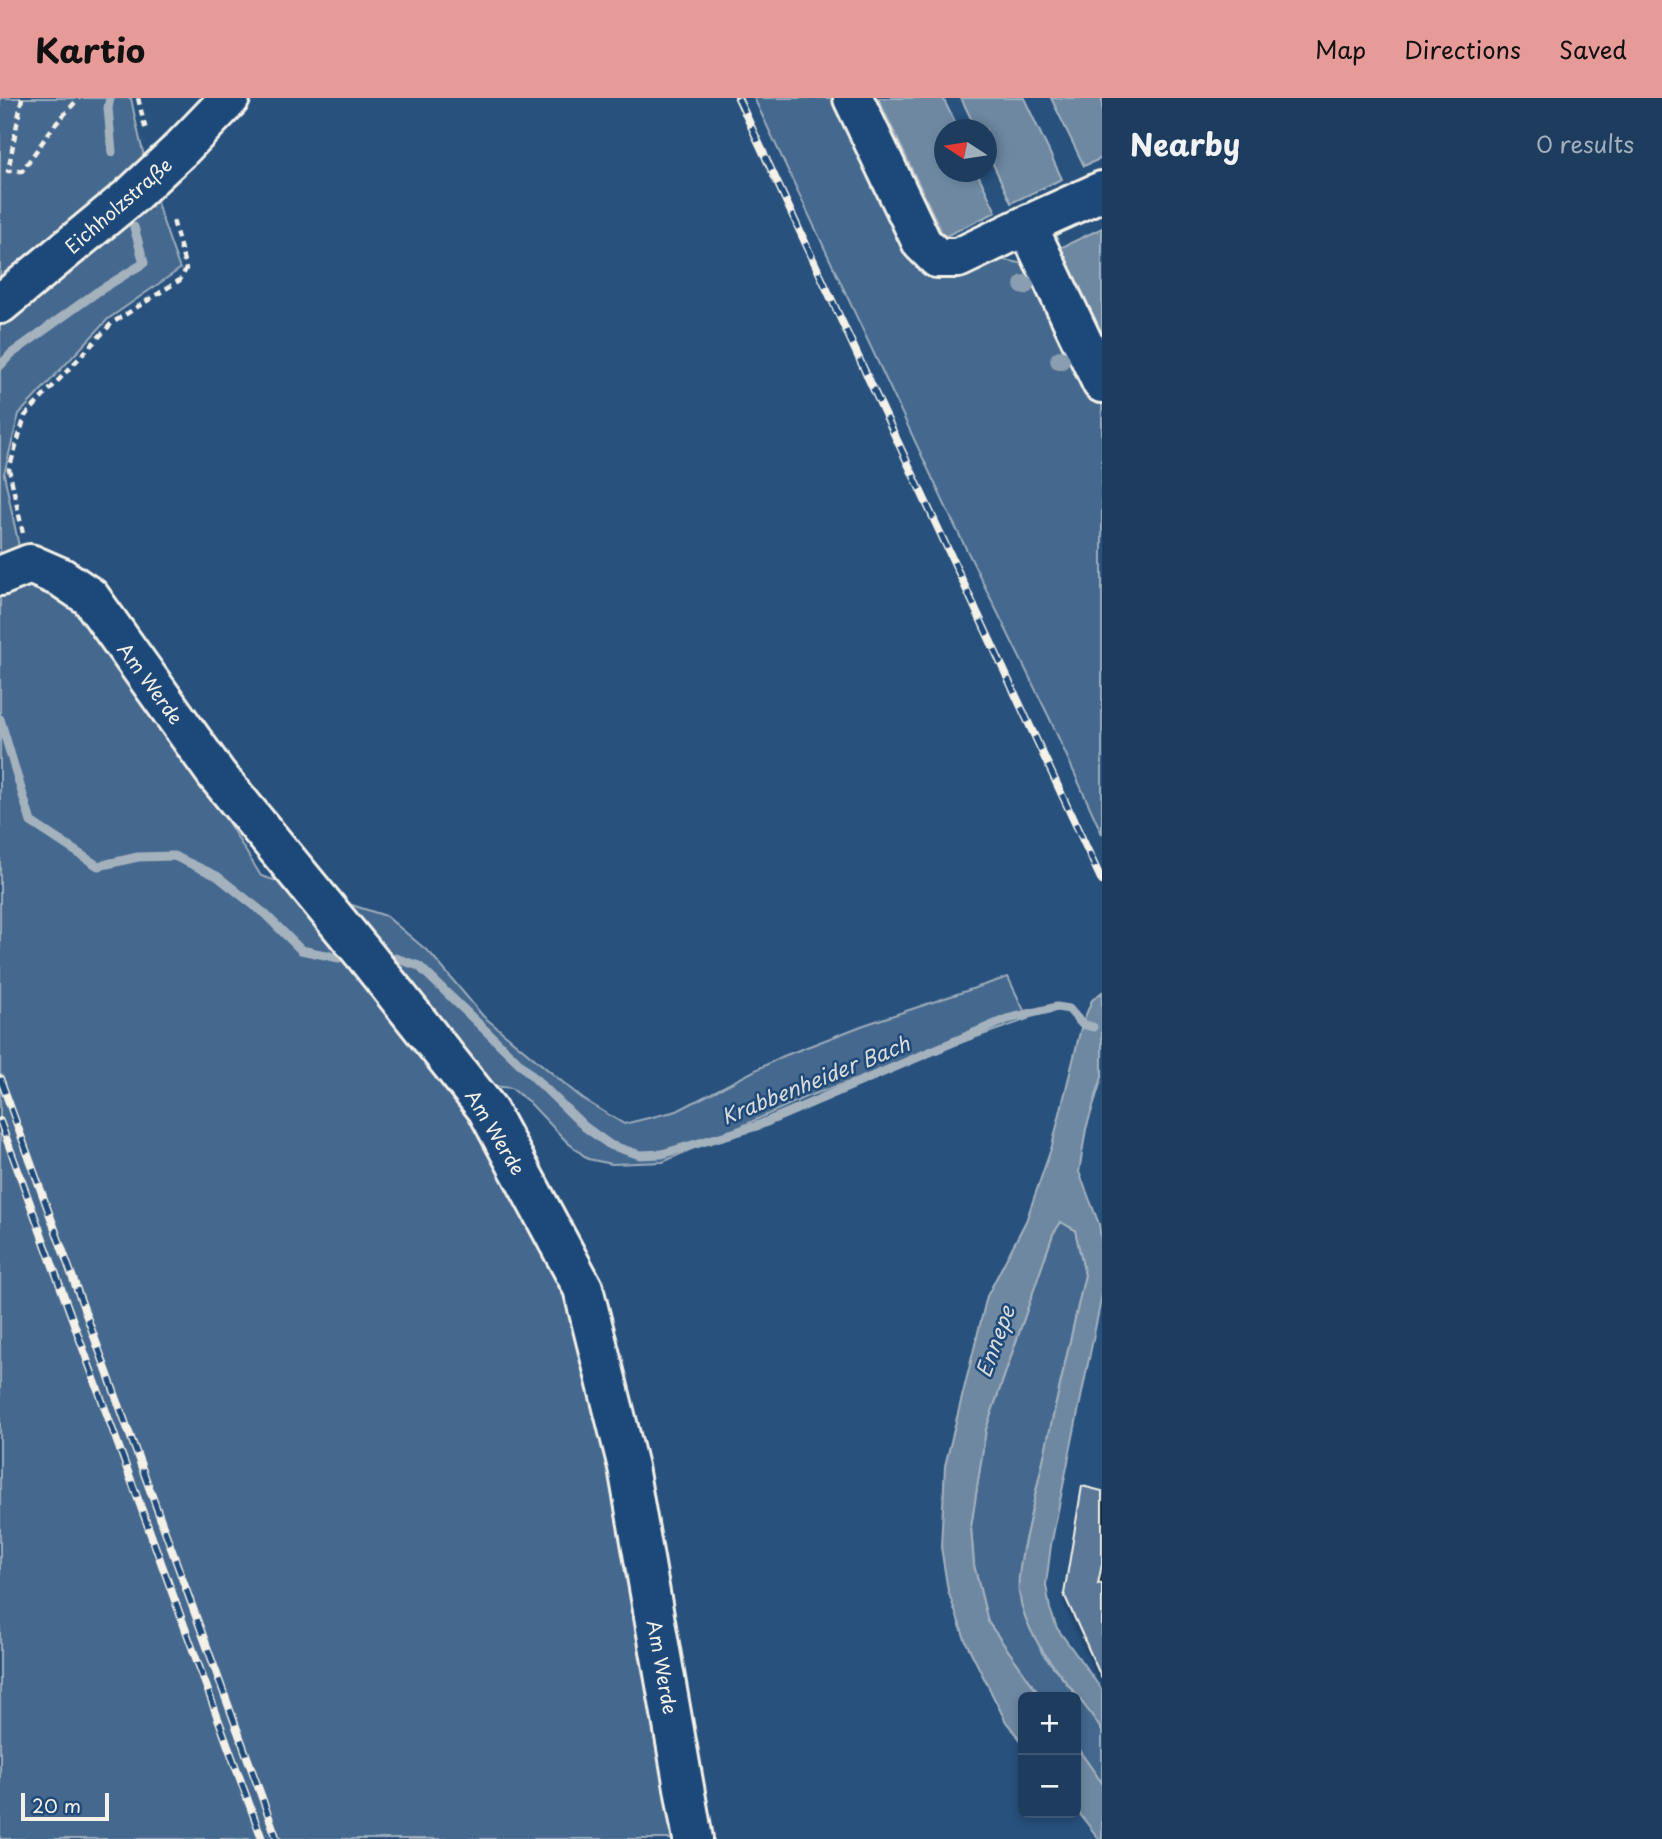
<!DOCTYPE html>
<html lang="en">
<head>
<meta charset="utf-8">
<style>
  :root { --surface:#1e3d5e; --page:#2b4867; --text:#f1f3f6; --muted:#a1aebc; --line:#3c5673; --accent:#e69b98 }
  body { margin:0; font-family:"Playpen Sans",sans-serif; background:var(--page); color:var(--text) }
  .controls { position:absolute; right:21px; bottom:21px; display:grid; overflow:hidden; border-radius:10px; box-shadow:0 4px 10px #0003 }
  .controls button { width:63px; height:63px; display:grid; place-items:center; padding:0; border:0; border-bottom:2px solid var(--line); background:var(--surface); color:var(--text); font:35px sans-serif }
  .compass { position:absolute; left:934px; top:21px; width:63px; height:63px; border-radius:50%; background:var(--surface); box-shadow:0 4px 10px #0003; rotate:282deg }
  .scale { position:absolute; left:21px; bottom:18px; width:88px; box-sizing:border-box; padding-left:7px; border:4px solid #f4f1e8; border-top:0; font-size:19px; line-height:24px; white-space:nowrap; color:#f4f1e8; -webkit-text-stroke:5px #1f4a7a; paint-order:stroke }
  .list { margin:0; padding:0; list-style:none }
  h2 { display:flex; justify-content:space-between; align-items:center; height:91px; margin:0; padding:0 28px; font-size:30px }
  h2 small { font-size:23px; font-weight:400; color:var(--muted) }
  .map { position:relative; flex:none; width:1102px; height:1741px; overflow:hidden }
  header { display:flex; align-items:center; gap:42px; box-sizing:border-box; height:98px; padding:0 35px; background:var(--accent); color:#111 }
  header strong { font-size:33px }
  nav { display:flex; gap:38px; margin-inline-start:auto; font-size:24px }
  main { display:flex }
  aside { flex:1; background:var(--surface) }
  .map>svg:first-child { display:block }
  .green { fill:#45688e; stroke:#9cacbb; stroke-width:2 }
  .water { fill:#6e88a2; stroke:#a4b2be; stroke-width:2 }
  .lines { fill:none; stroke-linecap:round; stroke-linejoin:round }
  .stream { stroke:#a4b2be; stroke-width:9 }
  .building { fill:#5b7899; stroke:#f4f1e8; stroke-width:2; filter:url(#shadow) }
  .minor-casing { stroke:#f4f1e8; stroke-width:44 }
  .major-casing { stroke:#f4f1e8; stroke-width:44 }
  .path { stroke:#f4f1e8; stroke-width:4.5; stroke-dasharray:7 5; stroke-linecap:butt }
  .minor { stroke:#1f4a7a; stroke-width:38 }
  .major { stroke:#1f4a7a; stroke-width:38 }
  .rail-casing { stroke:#f4f1e8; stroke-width:8 }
  .rail { stroke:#1f4a7a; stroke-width:5; stroke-dasharray:16; stroke-linecap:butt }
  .major-bridge-casing { stroke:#f4f1e8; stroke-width:44; stroke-linecap:butt }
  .major-bridge { stroke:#1f4a7a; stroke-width:38 }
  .tree { fill:#8a9db1 }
  .labels { text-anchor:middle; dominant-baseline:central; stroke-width:5; stroke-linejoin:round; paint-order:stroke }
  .street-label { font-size:19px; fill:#f4f1e8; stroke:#1f4a7a }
  .water-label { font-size:21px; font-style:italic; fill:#d9dcda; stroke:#1f4a7a }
</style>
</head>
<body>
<header>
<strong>Kartio</strong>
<nav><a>Map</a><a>Directions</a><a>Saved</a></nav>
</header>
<main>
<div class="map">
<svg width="1102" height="1741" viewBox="0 0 1102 1741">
  <defs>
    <filter id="shadow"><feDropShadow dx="4.5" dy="8" stdDeviation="3.5" flood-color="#0009"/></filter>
  </defs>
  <rect width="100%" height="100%" fill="#28517e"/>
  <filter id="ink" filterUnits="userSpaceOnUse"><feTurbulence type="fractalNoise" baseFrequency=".0143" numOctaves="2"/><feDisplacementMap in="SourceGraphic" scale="14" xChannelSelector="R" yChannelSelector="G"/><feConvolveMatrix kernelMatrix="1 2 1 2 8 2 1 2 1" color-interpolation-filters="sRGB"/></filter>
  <g filter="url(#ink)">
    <path class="green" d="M0,0H131C142,58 159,116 180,171L108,221L19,316L4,376L22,463L44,476L133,570L261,778L386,818L431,856L483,918L583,1001L624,1026L677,1013L781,959L864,927L1008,879L1028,921L806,999L663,1064L612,1066L588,1061L567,1044L529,1004L511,990L474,986L579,1193L684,1741H0Z
      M754,0H846L926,170L999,161L1030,167L1102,302V736L1049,619L952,422Z
      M1061,1124L1075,1132L1085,1177L1023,1451L1019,1493L1042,1555L1091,1615L1102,1633V1685L1076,1648V1599H1041L988,1524L974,1467L971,1429L986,1331L1053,1136Z"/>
    <path class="water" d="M878,0H943L958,31L944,32V74H977L996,114L944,139Z
      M961,0H1024L1062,81L1011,105L987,53L986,32L976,31Z
      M1051,0H1102V60L1084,68Z
      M1102,130V237L1060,150Z
      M1102,894V979L1086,1031L1079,1074L1099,1126L1102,1149V1197L1051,1447L1046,1487L1050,1511L1057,1530L1102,1592V1633C1075,1587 1027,1551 1019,1495C1017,1481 1021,1465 1023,1451L1085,1177L1075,1132L1061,1124L1053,1136L986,1331L971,1429L974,1467L988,1524L1041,1599H1023V1645L1006,1624L966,1544L948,1493L941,1449L945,1368L987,1198L1026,1123L1052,1048L1082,926L1092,902Z
      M1076,1648L1102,1685V1741H1099L1076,1711Z"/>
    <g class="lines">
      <path class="stream" d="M110,0L108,10L112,54
        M0,268L11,256L97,194L144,165L134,129
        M0,621L31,724L98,768L138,759L174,758L217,778L265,816L301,852L339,860
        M395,860L419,868L585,1029L610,1047L640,1057L662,1056L757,1028L1007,921L1057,909L1069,911L1082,926L1093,929"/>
    </g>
    <path class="building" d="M1082,1388L1102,1393V1466L1098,1486L1102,1485V1581L1064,1496Z"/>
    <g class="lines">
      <g class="minor-casing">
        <path id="minor" d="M853,0L922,145L937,160H958L1027,127L1102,285
          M1027,127L1102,93
          M0,478L30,466L62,480L90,499L217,677L364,856L487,1011L583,1190L628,1369L693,1741"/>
      </g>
      <g class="major-casing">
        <path id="major" d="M179,53L230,0
          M0,206L132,97"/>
      </g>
      <path class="path" d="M22,0L8,73H22L53,29L79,0
        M138,0L146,33
        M23,435L9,371L25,318L112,225L180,182L186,171L172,118"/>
      <use href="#minor" class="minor"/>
      <use href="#major" class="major"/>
      <g class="rail-casing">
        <path id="rail" d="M738,0L1102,783
          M0,980L277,1741
          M0,1023L262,1741"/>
      </g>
      <use href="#rail" class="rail"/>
      <g class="major-bridge-casing">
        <path id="major-bridge" d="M132,97L179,53"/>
      </g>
      <use href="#major-bridge" class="major-bridge"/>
    </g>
    <g class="tree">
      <circle cx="1024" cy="187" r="10"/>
      <circle cx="1060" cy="262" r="10"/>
    </g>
  </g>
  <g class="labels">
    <g class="street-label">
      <text transform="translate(118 107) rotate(-41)">Eichholzstraße</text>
      <text transform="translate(151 585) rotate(54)">Am Werde</text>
      <text transform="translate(496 1034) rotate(59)">Am Werde</text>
      <text transform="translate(663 1569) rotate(80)">Am Werde</text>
    </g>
    <g class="water-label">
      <text transform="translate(815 981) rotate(-22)">Krabbenheider Bach</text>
      <text transform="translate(994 1243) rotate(-70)">Ennepe</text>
    </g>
  </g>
</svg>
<div class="controls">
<button>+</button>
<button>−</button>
</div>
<svg class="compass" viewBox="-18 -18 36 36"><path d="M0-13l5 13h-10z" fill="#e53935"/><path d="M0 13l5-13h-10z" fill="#a1aebc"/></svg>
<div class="scale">20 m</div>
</div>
<aside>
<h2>Nearby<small>0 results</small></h2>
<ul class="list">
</ul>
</aside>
</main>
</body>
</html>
